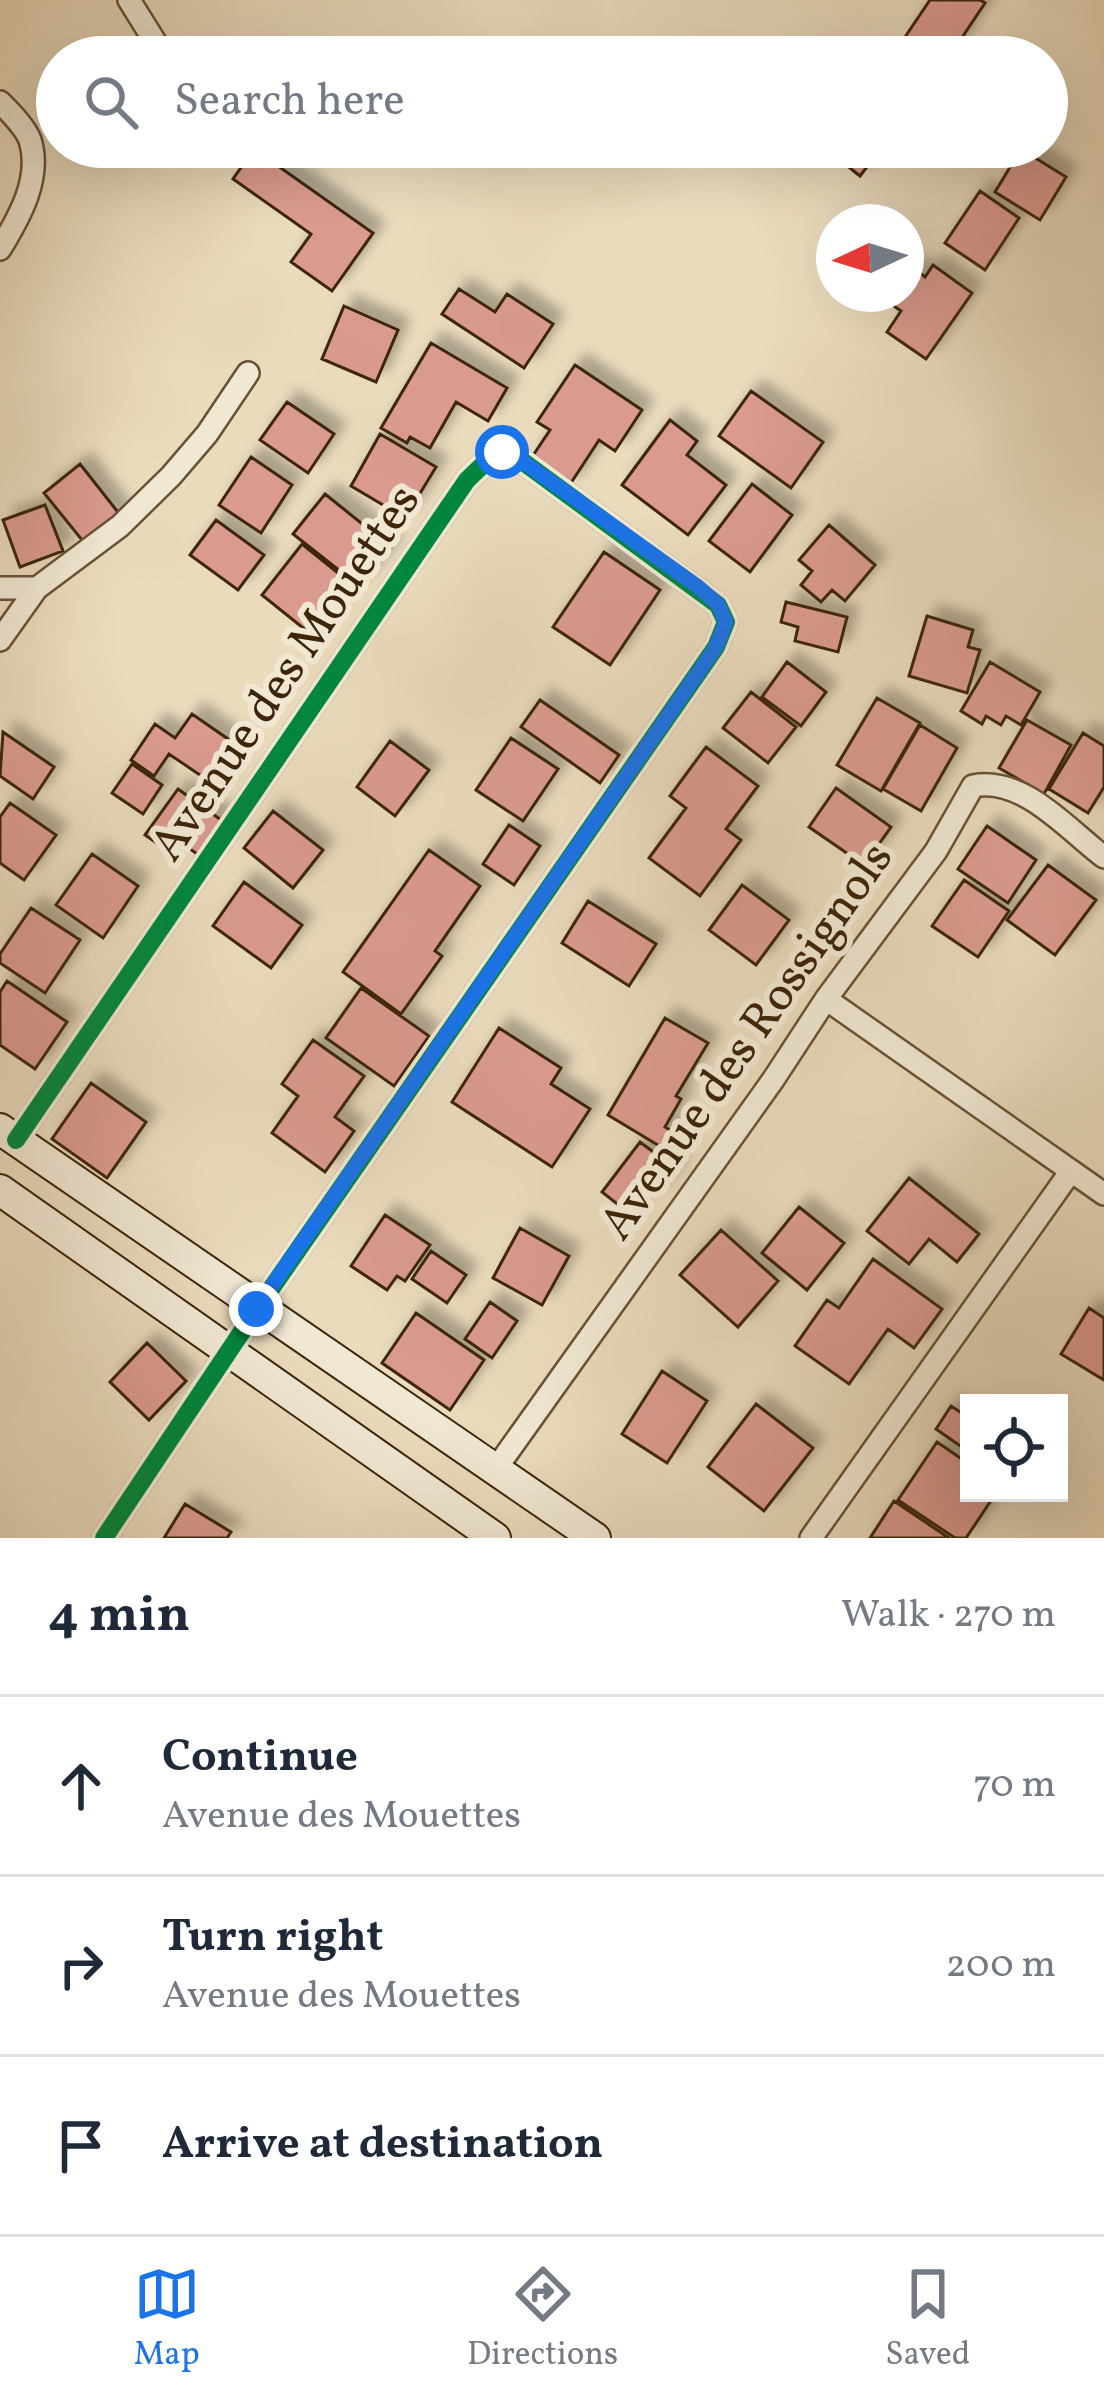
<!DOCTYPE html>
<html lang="en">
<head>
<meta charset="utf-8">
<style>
  :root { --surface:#fff; --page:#f2f2f3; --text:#1f2937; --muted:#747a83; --line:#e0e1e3; --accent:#1a73e8 }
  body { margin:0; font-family:Vollkorn,serif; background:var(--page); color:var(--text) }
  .controls { position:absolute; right:36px; bottom:36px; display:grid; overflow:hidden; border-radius:0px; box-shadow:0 12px 48px #0002 }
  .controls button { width:108px; height:108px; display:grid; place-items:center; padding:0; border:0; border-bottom:3px solid var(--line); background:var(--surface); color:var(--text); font:60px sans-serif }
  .compass { position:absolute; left:816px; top:204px; width:108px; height:108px; border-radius:50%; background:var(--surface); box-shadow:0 12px 48px #0002; rotate:266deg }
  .stop { position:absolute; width:36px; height:36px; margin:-27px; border:9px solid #1a73e8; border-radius:50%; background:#fff }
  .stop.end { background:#1a73e8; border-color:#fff; box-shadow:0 3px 12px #0008 }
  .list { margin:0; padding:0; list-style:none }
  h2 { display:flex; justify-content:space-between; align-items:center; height:156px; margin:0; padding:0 48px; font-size:51px }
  h2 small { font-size:39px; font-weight:400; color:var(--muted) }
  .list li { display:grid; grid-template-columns:78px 1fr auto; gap:36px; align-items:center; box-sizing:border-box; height:180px; padding:0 48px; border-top:3px solid var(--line) }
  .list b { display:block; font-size:45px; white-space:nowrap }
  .list p { margin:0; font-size:39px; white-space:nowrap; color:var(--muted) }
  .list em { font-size:39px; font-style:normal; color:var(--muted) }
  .icon { flex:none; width:66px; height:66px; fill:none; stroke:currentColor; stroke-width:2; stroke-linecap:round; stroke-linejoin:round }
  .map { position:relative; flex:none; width:1104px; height:1538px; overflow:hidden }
  .search { position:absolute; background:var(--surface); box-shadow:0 12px 48px #0002; left:36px; right:36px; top:36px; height:132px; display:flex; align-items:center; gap:30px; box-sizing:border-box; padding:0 42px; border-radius:66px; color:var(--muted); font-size:45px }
  .sheet { height:696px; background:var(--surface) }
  nav { display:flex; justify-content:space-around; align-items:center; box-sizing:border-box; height:168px; border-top:3px solid var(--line); background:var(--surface); font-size:33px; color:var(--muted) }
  nav a { display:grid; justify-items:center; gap:6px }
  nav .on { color:var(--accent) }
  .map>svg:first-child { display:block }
  .building { fill:#da9a8f; stroke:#3d2509; stroke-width:3; filter:url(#shadow) }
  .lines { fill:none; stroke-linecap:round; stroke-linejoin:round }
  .minor-casing { stroke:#685236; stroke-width:26 }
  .secondary-casing { stroke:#3d2509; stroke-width:34 }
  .minor { stroke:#f1e8d4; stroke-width:21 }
  .secondary { stroke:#f1e8d4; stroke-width:30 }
  .cycleway-casing { stroke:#f1e8d4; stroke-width:26 }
  .cycleway { stroke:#00873e; stroke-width:18 }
  .route { stroke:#1a73e8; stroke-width:15 }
  .labels { text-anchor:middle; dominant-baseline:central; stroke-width:12; stroke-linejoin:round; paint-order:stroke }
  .street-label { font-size:48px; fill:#3d2509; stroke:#f1e8d4 }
</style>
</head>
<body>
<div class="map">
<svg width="1104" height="1538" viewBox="0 0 1104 1538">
  <defs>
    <filter id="shadow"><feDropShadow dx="11" dy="-11" stdDeviation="6" flood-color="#0004"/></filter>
  </defs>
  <rect width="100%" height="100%" fill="#eadbbd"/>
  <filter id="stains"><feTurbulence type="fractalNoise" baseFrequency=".00167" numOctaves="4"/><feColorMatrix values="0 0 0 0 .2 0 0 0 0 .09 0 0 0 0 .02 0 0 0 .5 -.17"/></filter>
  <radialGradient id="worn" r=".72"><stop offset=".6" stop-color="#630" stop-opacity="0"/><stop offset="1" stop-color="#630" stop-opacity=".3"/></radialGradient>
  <path class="building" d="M930,0H980L985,3L949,57H934L905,37Z
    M824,147H882L860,176Z
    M254,149L373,233L332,291L291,262L311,234L233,179Z
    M1021,149L1066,177L1040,220L995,192Z
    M980,191L1019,218L985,270L945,243Z
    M933,265L972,293L926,359L887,332L901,311L888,302L894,294H906V277L913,267L925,277Z
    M459,289L495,312L507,294L553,324L524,368L442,314Z
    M344,306L398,330L376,382L322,359Z
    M431,343L507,388L488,421L456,402L430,448L410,437L407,443L381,428Z
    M575,365L642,410L615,451L599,440L569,486L530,460L550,430L537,422Z
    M751,391L823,442L791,488L719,436Z
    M287,402L334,434L308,473L260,440Z
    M670,420L697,441L687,455L726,485L688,535L622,485Z
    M380,434L436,467L405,518L351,486Z
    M251,457L292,485L261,533L219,505Z
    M80,464L121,516L86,545L44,493Z
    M752,484L792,515L750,572L709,541Z
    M325,494L391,547L359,586L293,534Z
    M45,505L63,551L20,567L3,520Z
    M216,520L264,555L238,590L190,555Z
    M829,525L875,565L845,601L832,590L821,602L801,585L812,571L799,560Z
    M302,544L353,585L313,636L262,595Z
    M604,552L660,590L610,665L553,627Z
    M786,602L847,617L838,652L795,641L798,627L781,622Z
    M927,616L973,630L968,647L980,650L967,693L909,676Z
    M787,662L826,692L801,726L762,697Z
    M990,662L1040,692L1021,725L1006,716L1001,725L986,716L982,724L961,711Z
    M751,692L796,727L768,763L723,728Z
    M877,698L920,723L881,791L837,765Z
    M540,700L619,755L600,783L521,727Z
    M192,714L241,748L216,786L169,754L154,776L131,760L155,724L175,738Z
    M1027,720L1071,745L1044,794L999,768Z
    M920,725L957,748L921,811L883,789Z
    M3,732L54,767L33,799L0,776Z
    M1083,733L1104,746V787L1088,813L1049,789Z
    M511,738L558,769L523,821L476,790Z
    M390,741L429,770L395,816L357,787Z
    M706,747L758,786L726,829L741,840L700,896L649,858L686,808L670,796Z
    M132,764L162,785L143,814L112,793Z
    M836,788L891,827L864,865L809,827Z
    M178,789L224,822L200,856L176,839L168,851L145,835Z
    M10,803L56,835L24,880L0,863V817Z
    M273,811L323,850L293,888L244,848Z
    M509,825L540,846L514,885L483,864Z
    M987,826L1036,860L1008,903L958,869Z
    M429,850L480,886L435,951L442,956L401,1014L343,972Z
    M92,854L138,886L103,938L56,905Z
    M1048,865L1096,900L1055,955L1007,920Z
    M964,880L1009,911L978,957L932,926Z
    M244,882L302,925L271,968L213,926Z
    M742,885L789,920L756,965L709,930Z
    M588,901L656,944L629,986L562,943Z
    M31,908L80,940L45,993L0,963V954Z
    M7,981L67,1022L35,1069L0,1045V992Z
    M361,988L429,1036L394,1086L326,1038Z
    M665,1018L708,1043L676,1096L681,1099L665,1127L680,1136L671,1153L608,1115Z
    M499,1028L561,1068L551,1084L590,1109L552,1167L452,1102Z
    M313,1040L364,1076L335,1117L354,1131L325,1172L272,1133L298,1096L282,1084Z
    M91,1083L146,1122L107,1178L52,1139Z
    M640,1142L676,1169L656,1194L649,1189L630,1214L602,1192Z
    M909,1178L979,1234L957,1262L929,1239L909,1264L867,1231Z
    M799,1207L844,1243L807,1290L762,1253Z
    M385,1215L430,1245L405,1281L397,1276L387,1290L351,1266Z
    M520,1228L569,1256L542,1305L493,1278Z
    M721,1230L778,1281L738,1327L680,1275Z
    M431,1251L466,1275L447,1303L412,1279Z
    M873,1259L942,1309L914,1348L888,1329L849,1384L795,1346L827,1300L839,1308Z
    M490,1302L517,1321L492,1358L465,1339Z
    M1089,1308L1104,1318V1380L1061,1354Z
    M416,1313L484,1360L450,1410L382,1363Z
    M147,1343L186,1381L149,1420L110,1382Z
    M662,1371L707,1401L667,1463L622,1434Z
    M756,1404L813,1448L764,1511L708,1467Z
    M951,1406L969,1418V1452L936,1429Z
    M937,1442L969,1464V1493H996L966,1538H955L898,1500Z
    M894,1501L949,1538H870Z
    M185,1504L231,1532L227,1538H164Z"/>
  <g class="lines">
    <g class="minor-casing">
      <path id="minor" d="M129,0L162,53L186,57
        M0,102C10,112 25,127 30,140C42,178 19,218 0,249
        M0,588H37
        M0,640L37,588L120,526L171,476L207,434L248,373
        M826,999L1104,1194
        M16,1140L467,480L490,458L502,452L518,458L718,605L726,622L716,647L257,1309L104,1538
        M495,1470L773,1080L826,999L936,851L973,786C1023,776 1067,829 1104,857
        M811,1538L1071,1171"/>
    </g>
    <g class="secondary-casing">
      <path id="secondary" d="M0,1129L595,1538
        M0,1190L495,1538"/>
    </g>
    <use href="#minor" class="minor"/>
    <use href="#secondary" class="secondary"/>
    <g class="cycleway-casing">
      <path id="cycleway" d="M16,1140L467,480L490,458L502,452L518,458L718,605L726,622L716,647L257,1309L104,1538"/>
    </g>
    <use href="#cycleway" class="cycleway"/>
  </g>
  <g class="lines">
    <path class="route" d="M256,1309L716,647L726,622L718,604L697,586L518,458L502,452"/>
  </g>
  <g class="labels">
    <g class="street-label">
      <text transform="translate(287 674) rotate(-56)">Avenue des Mouettes</text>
      <text transform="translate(748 1042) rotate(-55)">Avenue des Rossignols</text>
    </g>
  </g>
  <rect width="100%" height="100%" filter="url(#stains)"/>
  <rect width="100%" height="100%" fill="url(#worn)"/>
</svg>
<div class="controls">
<button><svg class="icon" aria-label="locate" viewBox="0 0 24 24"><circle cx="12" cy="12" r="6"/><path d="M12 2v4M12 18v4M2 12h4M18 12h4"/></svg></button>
</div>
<svg class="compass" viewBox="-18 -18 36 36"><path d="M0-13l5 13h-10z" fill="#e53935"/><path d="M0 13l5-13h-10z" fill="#747a83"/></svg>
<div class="stop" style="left:502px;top:452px"></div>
<div class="stop end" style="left:256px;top:1309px"></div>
<div class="search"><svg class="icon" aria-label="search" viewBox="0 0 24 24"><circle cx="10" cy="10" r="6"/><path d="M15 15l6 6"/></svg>Search here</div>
</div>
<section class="sheet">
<h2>4 min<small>Walk · 270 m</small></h2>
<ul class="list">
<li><svg class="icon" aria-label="ahead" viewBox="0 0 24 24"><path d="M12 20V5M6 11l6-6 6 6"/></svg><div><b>Continue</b><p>Avenue des Mouettes</p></div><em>70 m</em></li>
<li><svg class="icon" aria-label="right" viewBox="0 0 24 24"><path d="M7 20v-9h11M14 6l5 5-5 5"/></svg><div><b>Turn right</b><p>Avenue des Mouettes</p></div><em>200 m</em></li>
<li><svg class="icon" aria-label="arrive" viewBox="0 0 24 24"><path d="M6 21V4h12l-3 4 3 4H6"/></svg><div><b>Arrive at destination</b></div></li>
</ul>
</section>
<nav>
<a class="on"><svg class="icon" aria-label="map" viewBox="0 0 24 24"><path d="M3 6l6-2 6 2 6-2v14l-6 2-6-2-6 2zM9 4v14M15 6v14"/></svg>Map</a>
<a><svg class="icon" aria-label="directions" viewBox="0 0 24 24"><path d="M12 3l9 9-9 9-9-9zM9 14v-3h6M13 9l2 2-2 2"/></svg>Directions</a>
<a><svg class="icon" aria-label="saved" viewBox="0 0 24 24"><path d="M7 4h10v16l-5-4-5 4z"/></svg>Saved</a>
</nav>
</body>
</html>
